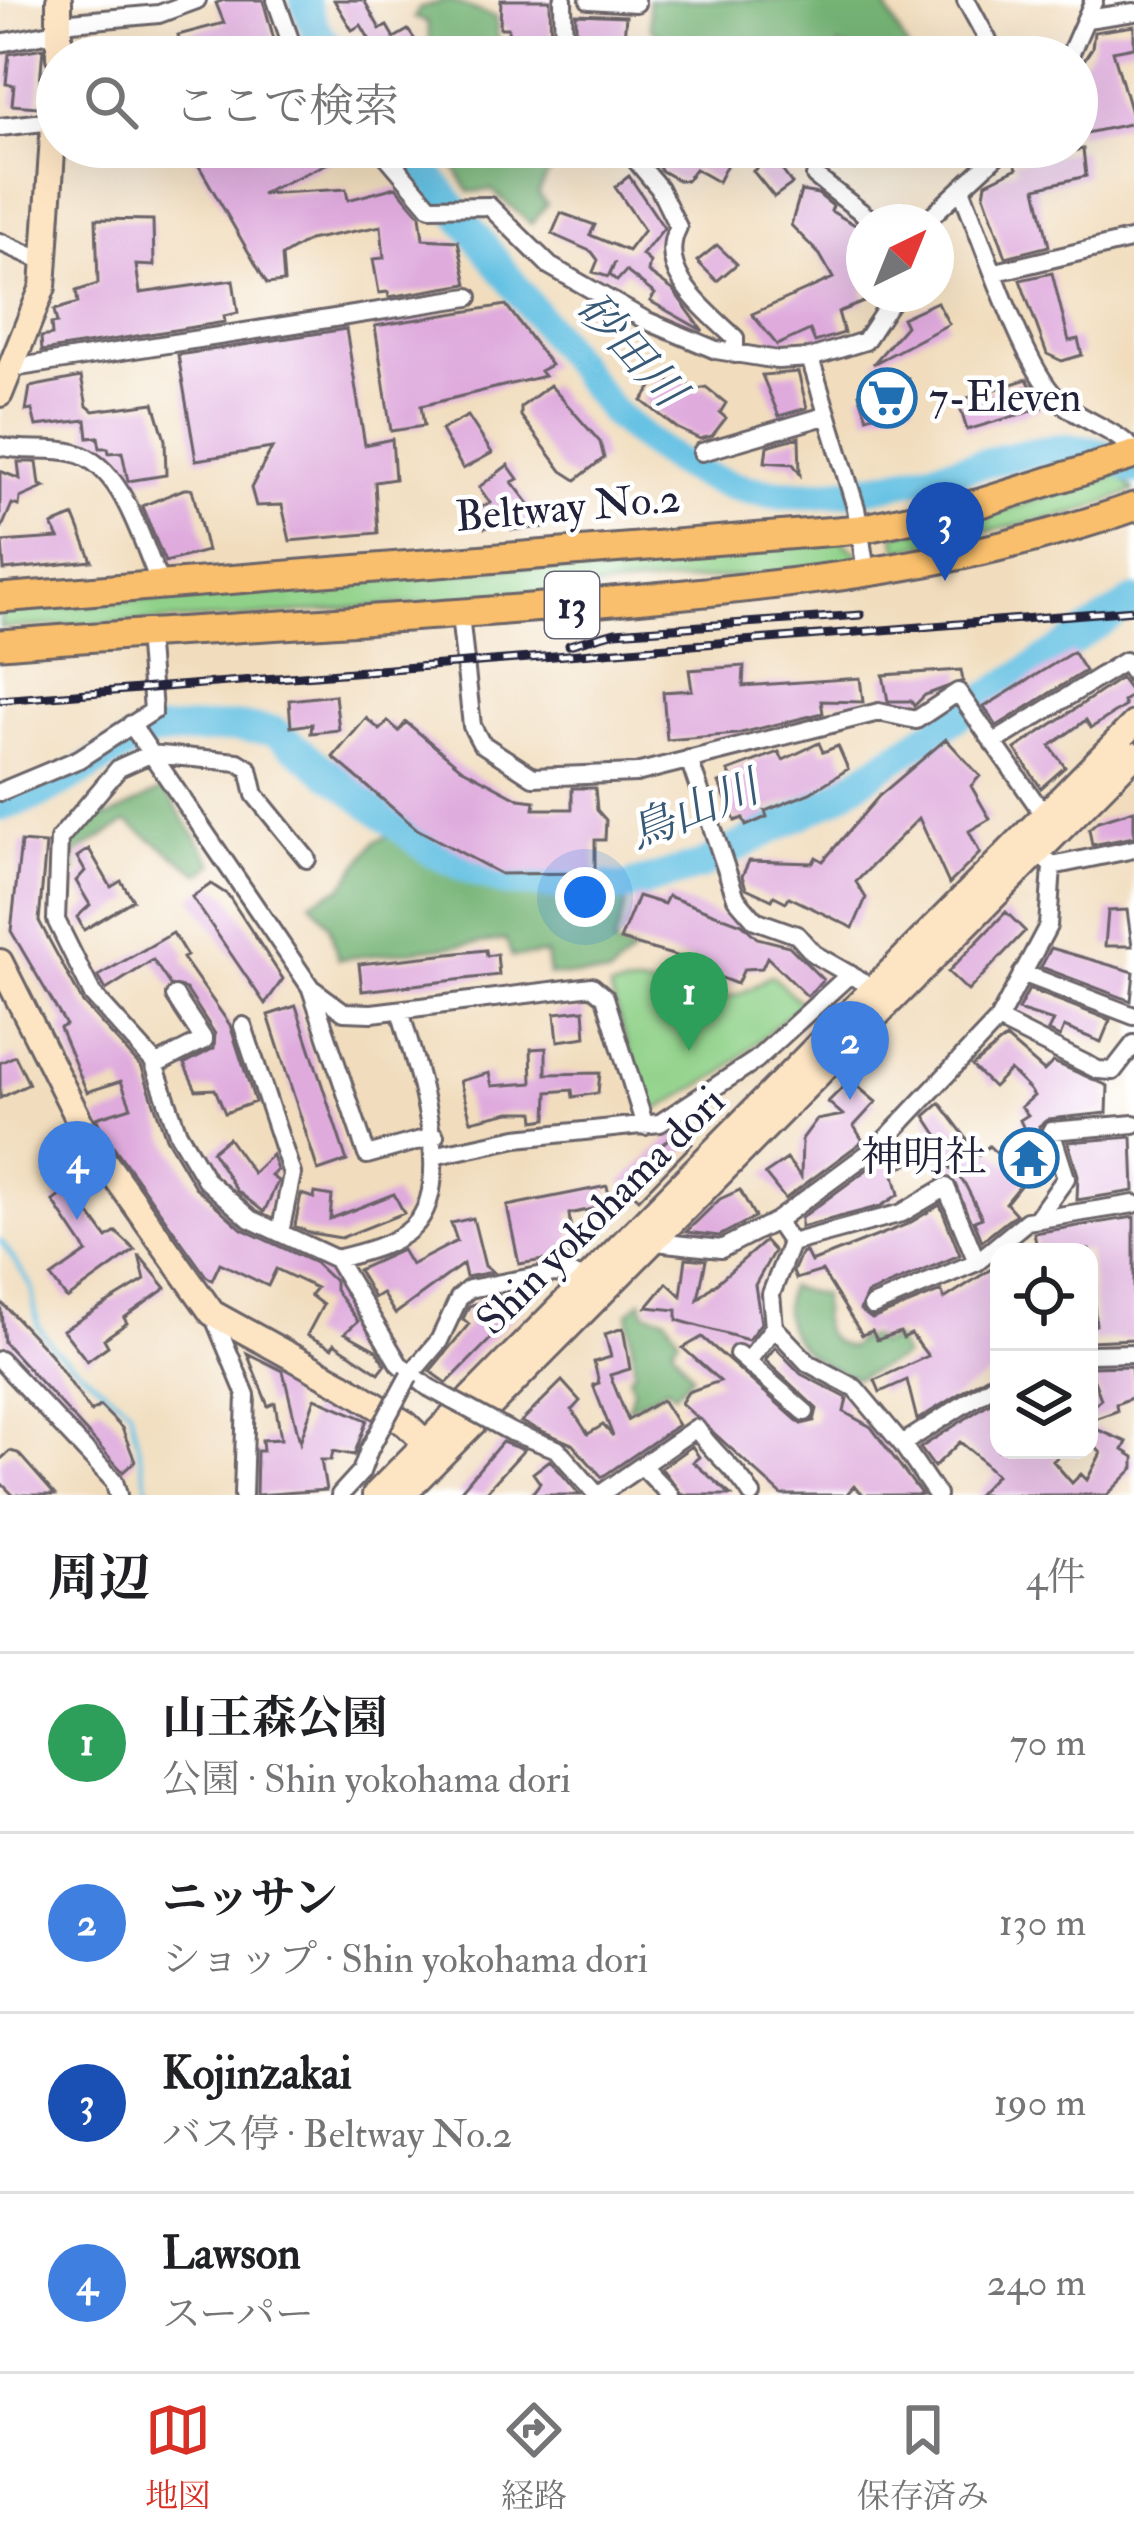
<!DOCTYPE html>
<html lang="ja">
<head>
<meta charset="utf-8">
<style>
  :root { --surface:#fff; --page:#f6f6f6; --text:#202124; --muted:#757577; --line:#e0e0e0; --accent:#d93025 }
  body { margin:0; font-family:"IM FELL Double Pica","Noto Serif JP",serif; background:var(--page); color:var(--text) }
  .controls { position:absolute; right:36px; bottom:36px; display:grid; overflow:hidden; border-radius:24px; box-shadow:0 12px 48px #0002 }
  .controls button { width:108px; height:108px; display:grid; place-items:center; padding:0; border:0; border-bottom:3px solid var(--line); background:var(--surface); color:var(--text); font:60px sans-serif }
  .compass { position:absolute; left:846px; top:204px; width:108px; height:108px; border-radius:50%; background:var(--surface); box-shadow:0 12px 48px #0002; rotate:43deg }
  .you { position:absolute; left:585px; top:897px; width:42px; height:42px; margin:-30px; border:9px solid #fff; border-radius:50%; background:#1a73e8; box-shadow:0 0 0 18px #1a73e833 }
  .badge { display:grid; place-items:center; width:78px; height:78px; border-radius:50%; background:var(--accent); color:#fff; font-size:39px; font-weight:700 }
  .pin { position:absolute; translate:-50% -99px; filter:drop-shadow(0 3px 6px #0008) }
  .pin::after { content:''; position:absolute; top:63px; width:42px; height:36px; background:inherit; clip-path:polygon(0 0,100% 0,50% 100%) }
  .list { margin:0; padding:0; list-style:none }
  h2 { display:flex; justify-content:space-between; align-items:center; height:156px; margin:0; padding:0 48px; font-size:51px }
  h2 small { font-size:39px; font-weight:400; color:var(--muted) }
  .list li { display:grid; grid-template-columns:78px 1fr auto; gap:36px; align-items:center; box-sizing:border-box; height:180px; padding:0 48px; border-top:3px solid var(--line) }
  .list b { display:block; font-size:45px; white-space:nowrap }
  .list p { margin:0; font-size:39px; white-space:nowrap; color:var(--muted) }
  .list em { font-size:39px; font-style:normal; color:var(--muted) }
  .icon { flex:none; width:66px; height:66px; fill:none; stroke:currentColor; stroke-width:2; stroke-linecap:round; stroke-linejoin:round }
  .map { position:relative; flex:none; width:1134px; height:1495px; overflow:hidden }
  .search { position:absolute; background:var(--surface); box-shadow:0 12px 48px #0002; left:36px; right:36px; top:36px; height:132px; display:flex; align-items:center; gap:30px; box-sizing:border-box; padding:0 42px; border-radius:66px; color:var(--muted); font-size:45px }
  .sheet { height:876px; background:var(--surface) }
  nav { display:flex; justify-content:space-around; align-items:center; box-sizing:border-box; height:168px; border-top:3px solid var(--line); background:var(--surface); font-size:33px; color:var(--muted) }
  nav a { display:grid; justify-items:center; gap:6px }
  nav .on { color:var(--accent) }
  .map>svg:first-child { display:block }
  .green { fill:#90d189; stroke:#597a62; stroke-width:3 }
  .forest { fill:#74b375; stroke:#4b6a58; stroke-width:3 }
  .lines { fill:none; stroke-linecap:round; stroke-linejoin:round }
  .stream { stroke:#65c1e3; stroke-width:4.5 }
  .river { stroke:#65c1e3; stroke-width:30 }
  .building { fill:#dfabdd }
  .street-casing { stroke:#6a6368; stroke-width:22 }
  .secondary-casing { stroke:#6a6368; stroke-width:30 }
  .primary-casing { stroke:#6a6368; stroke-width:33 }
  .street { stroke:#fff; stroke-width:16 }
  .secondary { stroke:#fde5c4; stroke-width:24 }
  .primary { stroke:#f9bf6c; stroke-width:27 }
  .rail-casing { stroke:#22223b; stroke-width:9 }
  .rail { stroke:#fff; stroke-width:4.5; stroke-dasharray:14; stroke-linecap:butt }
  .street-bridge-casing { stroke:#6a6368; stroke-width:22; stroke-linecap:butt }
  .street-bridge { stroke:#fff; stroke-width:16 }
  .labels { text-anchor:middle; dominant-baseline:central; stroke-width:9; stroke-linejoin:round; paint-order:stroke }
  .shield { fill:#fff; stroke:#646476; stroke-width:3 }
  .shield-label { font-size:39px; font-weight:bold; fill:#22223b }
  .poi-label { font-size:42px; fill:#22223b; stroke:#fff; text-anchor:start }
  .street-label { font-size:42px; fill:#22223b; stroke:#fff }
  .water-label { font-size:45px; font-style:italic; fill:#395a76; stroke:#fff }
</style>
</head>
<body>
<div class="map">
<svg width="1134" height="1495" viewBox="0 0 1134 1495">
  <rect width="100%" height="100%" fill="#fff"/>
  <filter id="ink" filterUnits="userSpaceOnUse"><feTurbulence type="fractalNoise" baseFrequency=".00833" numOctaves="2"/><feDisplacementMap in="SourceGraphic" scale="24" xChannelSelector="R" yChannelSelector="G"/><feConvolveMatrix kernelMatrix="1 2 1 2 8 2 1 2 1" color-interpolation-filters="sRGB"/></filter>
  <filter id="wash" filterUnits="userSpaceOnUse"><feTurbulence type="fractalNoise" baseFrequency=".004" numOctaves="4" result="noise"/><feDisplacementMap in="SourceGraphic" scale="48" xChannelSelector="R" yChannelSelector="G"/><feGaussianBlur stdDeviation="2.7" result="paint"/><feColorMatrix in="noise" values="0 0 0 0 0 0 0 0 0 0 0 0 0 0 0 0 0 1.4 0 .05"/><feComposite in="paint" operator="in"/></filter>
  <g filter="url(#wash)">
    <rect width="100%" height="100%" fill="#f1ddbd"/>
    <path class="green" d="M1118,474L1134,491L1076,513L897,550L895,534L1002,511Z
      M839,539L857,552L856,562L846,568L244,617L0,628V612Z
      M771,975L801,1003L722,1073L655,1111L648,1109L610,989C680,973 703,1028 771,975Z"/>
    <path class="forest" d="M448,0L495,17L501,57H433L427,22L414,18L420,8Z
      M648,0H882L912,57H866L839,45L837,57H689L651,29Z
      M443,147H549L557,155L538,194L547,204L531,224L492,190L469,192Z
      M164,789L214,864L200,874L127,822L73,855L77,871L60,884L69,833L96,801L107,818Z
      M398,831C479,897 529,892 628,896L614,945L633,953L609,976L549,975L546,954L512,957L506,940L338,959L329,925L311,901L341,888L375,842Z
      M788,1287L822,1295C822,1324 819,1340 850,1348L858,1339L871,1337L878,1344L895,1339L904,1357L857,1378C812,1363 774,1339 788,1287Z
      M642,1300L645,1312L666,1317L679,1337L672,1347L692,1375L674,1394L667,1387L628,1408L633,1390L629,1375L635,1372L628,1313Z"/>
    <g class="lines">
      <path class="stream" d="M0,1240L31,1285L38,1326L55,1350L130,1409L149,1495"/>
      <path class="river" d="M304,0L315,29L337,57
        M407,147L611,410C741,537 846,492 1003,459C1051,448 1092,440 1134,470
        M0,807L38,795L151,733L235,727L274,731L432,852L469,869L506,882L623,888L702,865L830,800L1134,601"/>
    </g>
    <g id="blocks">
      <path class="building" d="M224,0H263L279,57H184L178,35L224,23L216,3Z
        M334,0H364L380,29L387,26L394,38L408,30L423,51L416,57H380L361,25L352,30Z
        M501,0H550L551,57L510,55L508,28H500Z
        M576,14L626,16L624,39L576,37Z
        M1134,26V47L1113,51L1134,123L1077,135V71L1092,48L1094,32Z
        M43,48L38,107L12,105L14,85L6,84L9,54Z
        M188,147H260L266,156L286,147H363L261,194L346,189L348,200L396,187L420,215L423,239L458,241L467,284L389,297L388,292L379,293L373,259L384,258L381,226L309,240L282,256L284,282L267,284Z
        M642,147H696L716,159L724,147H736L718,182L695,169L686,181L678,180L662,171Z
        M1083,149L1086,176L1036,188L1049,246L1006,257L984,195L986,183L1017,168L1014,162Z
        M772,156L792,184L774,197L753,171Z
        M629,176L664,228L642,255L650,262L648,272L673,290L703,331L650,301L655,294L626,271L617,281L610,275L615,262L608,277L593,272L598,260L592,252L552,234L561,213L595,225L590,235L628,251L644,230L615,187Z
        M801,191L818,194L833,206L831,211L864,230V302L838,312L844,333L815,342L810,330L777,345L752,314L833,278L820,255L791,225Z
        M96,219L153,220L154,266L136,265L140,293L233,280L238,313L224,316L225,322L42,351L41,337L52,335L51,324L57,323L54,310L78,303L76,291L98,284Z
        M717,245L737,264L717,281L697,261Z
        M1052,273L1069,341L1078,339L1082,355L1062,361L1047,354L1020,280Z
        M937,302L949,324L873,364L906,326L902,318Z
        M506,305L551,365L540,371L544,376L421,406L424,426L391,431L375,326Z
        M346,329L365,445L392,439L395,479L375,482L378,533L290,541L282,505L256,506L251,488L272,448L196,460L178,355Z
        M798,372L807,408L779,416L762,375Z
        M660,376L678,386L684,378L693,390L706,387L726,403L720,413L726,418L712,436L700,439L677,428L642,401Z
        M81,377L87,406L93,411L154,403L165,440L166,475L128,481L122,452L109,453L108,448H100L98,437L88,438L86,420L36,426L32,410L26,411L30,387Z
        M908,378L914,403L867,417L859,394Z
        M1027,379L1042,408L967,430L958,401Z
        M550,385L600,442L604,458L576,480L562,471L521,416V407Z
        M468,416L492,453L463,469L441,430Z
        M799,437L800,474L793,464L765,462L767,446Z
        M18,462H37L40,485L45,487L20,498L19,506L12,504L0,532V471L20,479Z
        M508,465L518,479L512,482L547,527L512,530L510,518L485,528L477,509L490,503L479,487Z
        M184,489H192L207,551L165,562L142,506Z
        M74,516L92,561L4,570L2,542L59,538L52,525Z
        M1073,652L1085,671L997,726L984,707Z
        M744,666L743,686L860,678L863,702L821,701L823,713L737,734L667,740L663,692L692,690L689,670Z
        M961,670L963,681L925,695L914,706L911,701H888L883,675Z
        M1121,678L1133,694L1123,702L1125,706L1091,728L1086,720L1050,746L1065,767L1041,788L1015,749Z
        M335,695L339,730L311,733L312,724L291,727L289,700Z
        M366,718L380,730L388,721L399,731L406,722L461,768L519,799L535,801L534,809H572V788H595L597,810L606,820L605,840H595V873L501,874L417,829L333,757Z
        M946,739L980,776L971,786L990,819L969,831L980,853L949,884L919,818L856,882L866,898L853,928L789,897L786,902L774,896L772,900L746,888L742,876L749,861L813,863L816,857L823,861L879,796Z
        M819,743L823,752L838,746L848,769L810,793L765,811L767,817L746,826L743,818L735,821L719,783L732,778L728,771L779,752L783,760Z
        M1134,810V837L1092,845L1089,829L1098,821Z
        M21,842L46,844L39,921L83,1003L142,1068L166,1138L195,1187L242,1229L315,1263L335,1282V1290L358,1321L345,1333L376,1350L385,1365L379,1373L334,1343L332,1348L307,1335L323,1305L310,1295L316,1288L276,1269L268,1286L220,1263L212,1280L206,1276L102,1130L96,1118L131,1107L121,1081L87,1092L60,1028L66,1025L11,931Z
        M89,849L111,887L121,881L133,900L84,930L77,917L90,905L76,881L85,871L77,857Z
        M211,884L228,895L283,979L265,1004L192,897Z
        M638,896L664,904L668,896L742,924L757,938L789,946L823,980L807,996L767,957L762,968L744,969L737,984L698,969L701,963L620,940Z
        M1127,910L1132,946H1105L1108,911Z
        M1006,912L1025,931L968,991L948,972Z
        M173,933L187,956L183,958L230,1025L255,1102L225,1113L215,1089L196,1090L184,1064L214,1048L215,1034L186,989L170,985L153,960L106,990L98,976Z
        M1051,948L1134,972L1131,1001L1041,967Z
        M486,950L487,956L497,954L499,975L362,991L359,964Z
        M1029,989L1110,1020L1101,1042L1064,1027L1060,1037L1048,1031L1053,1021L1018,1010Z
        M296,1006L347,1161L318,1171L268,1015Z
        M584,1010L586,1037L558,1041L555,1013Z
        M1006,1038L1044,1071L1053,1062L1108,1086L1107,1113L1049,1119L1039,1126L1040,1138L1030,1142L1020,1120L1028,1115L1021,1107L1034,1096L1030,1090L1010,1070L993,1087L972,1066Z
        M546,1048V1074L600,1073L598,1093L573,1097L572,1090L548,1092L547,1119L535,1121L534,1112H510L471,1121L460,1081L489,1073L492,1086L532,1083L531,1049Z
        M15,1056L29,1084L0,1098V1063Z
        M850,1080L876,1102L854,1126L863,1141L785,1199L765,1174L787,1159L801,1177L802,1139L816,1120L843,1115L828,1102Z
        M940,1103L979,1155L989,1146L1008,1164L1027,1143L1043,1158L1006,1203L1016,1214L982,1241L974,1221L982,1218L965,1184L935,1150L940,1139L925,1116Z
        M677,1131L692,1144L639,1199L621,1182Z
        M1132,1137L1134,1191L1077,1200L1078,1175L1068,1142Z
        M228,1138L253,1173L272,1155L277,1170L271,1176L278,1181L264,1212L237,1191L212,1151Z
        M906,1150L911,1162L893,1171L899,1194L881,1206L801,1227V1218L884,1157Z
        M607,1186L611,1205L569,1214L574,1255L519,1264L507,1206Z
        M71,1188L107,1238L116,1232L135,1250L67,1299L51,1277L87,1252L53,1201Z
        M740,1190L755,1217L719,1236L686,1232L720,1199Z
        M315,1193L332,1196L330,1219L394,1194L404,1213L341,1238L311,1233L295,1226L301,1194L314,1198Z
        M940,1205L960,1255L867,1294L860,1310L872,1319L941,1291L944,1299L999,1264V1369L917,1420L907,1380L880,1392L875,1380L928,1356L911,1334L903,1338L900,1332L877,1340L872,1331L862,1335L822,1271L796,1279L793,1272L801,1254L806,1252L811,1262L908,1224Z
        M1134,1217V1339L1090,1341L1089,1327L1096,1325L1089,1250L1038,1252L1034,1233Z
        M473,1218L485,1266L493,1272L466,1277L463,1264L395,1314L382,1293L374,1298L358,1270L402,1250L411,1265L457,1241L451,1223Z
        M765,1241L774,1251L755,1285L761,1323L748,1340L677,1320V1310L647,1307L667,1283L681,1296L686,1258L706,1260L698,1299Z
        M139,1255L166,1288L124,1318L127,1323L104,1339L108,1346L87,1361L63,1330L145,1280Z
        M516,1293L526,1303L447,1383L430,1371L469,1324L463,1319L469,1306L499,1296L504,1302Z
        M0,1301L50,1354L91,1412L100,1406L122,1428L135,1461L123,1472L4,1342Z
        M623,1328L630,1369L610,1375L628,1420L662,1400L678,1425L602,1477L572,1444L521,1422L562,1381L580,1401L572,1410L588,1434L603,1425L613,1436L593,1385L599,1383L594,1362L611,1357L605,1334Z
        M702,1337L801,1424L814,1421L817,1409L765,1360L775,1347L801,1374L847,1398L844,1412L871,1427L922,1495H864L854,1486L846,1495H782L681,1403L688,1392L720,1381L683,1348Z
        M247,1353L283,1371L300,1442L315,1398L367,1420L354,1455L333,1451L331,1460H321L326,1490L256,1495L257,1451H263L262,1440L281,1439L275,1403L268,1406Z
        M1131,1366L1134,1397L1116,1404L1117,1411L1089,1421V1409L1101,1399L1089,1367Z
        M999,1397V1450H1065L1053,1461L1072,1483L1081,1474L1087,1480L1101,1453L1089,1440V1426L1127,1442L1123,1450L1134,1457V1468L1107,1495H977L996,1475L976,1455L960,1442L934,1467L920,1448Z
        M502,1442L524,1450L483,1495H457Z
        M692,1446L699,1457L693,1462L731,1495H682L661,1468Z
        M10,1451L18,1453L55,1495H13L0,1482V1460Z
        M550,1460L580,1495H531L540,1483L533,1473Z"/>
    </g>
  </g>
  <g filter="url(#ink)">
    <use href="#blocks" fill-opacity="0" stroke="#6a6368" stroke-width="3"/>
    <g class="lines">
      <g class="street-casing">
        <path id="street" d="M276,0L296,57
          M563,0L564,57
          M589,0L636,3
          M966,0L997,57
          M1087,19L1134,12
          M61,23L159,14L197,0
          M0,43L61,31
          M1069,57L1094,0
          M0,127L53,121
          M379,147L430,207L489,206L550,266L645,320L716,350L778,360L810,358L865,341L896,294
          M625,147L659,188L678,227C655,272 705,309 735,338V354
          M815,176L874,222
          M961,189C982,240 1020,355 1052,393C1075,420 1109,425 1134,450
          M925,222L1006,147
          M0,242L43,261
          M996,272L1134,239
          M810,358L856,508L867,577
          M13,368L469,297
          M0,446C24,453 50,446 75,453C124,467 141,542 160,583
          M702,452L825,416
          M460,615L472,726L481,743L533,777L636,773L879,712L916,720L958,692L1044,815L1039,853L1052,866L1134,849
          M131,724L311,988L344,1012L372,1013L592,986L605,997L645,1126
          M993,743L1125,661L1134,674
          M689,759L736,898L755,920L797,935L814,954L875,989
          M0,792L79,759L153,711L147,633
          M307,859L255,795L249,769L238,762L150,754L119,768L59,839L56,920L93,995L153,1061L178,1133L206,1180L250,1219L336,1259L399,1364L428,1387
          M1022,973L1134,1016
          M311,989L367,1155L435,1136
          M998,1020L1098,1070L1113,1071L1134,1044
          M243,1026L292,1174L280,1233
          M155,1065L204,1040L175,996
          M433,1156L517,1138L660,1123L756,1060L850,974
          M1038,1217L1066,1178L1051,1131L1134,1124
          M776,1221L791,1243L771,1294L774,1327L808,1363L855,1388L902,1444L999,1382
          M656,1242L721,1249L776,1221L882,1143L998,1020L1048,926L1052,866
          M791,1243L902,1213L946,1187L977,1262
          M336,1259C361,1253 395,1245 413,1227C459,1182 414,1063 400,1010
          M872,1306L977,1262L1027,1221L1134,1204
          M212,1313L246,1395L243,1495
          M738,1354L805,1412
          M1089,1354L1134,1353
          M0,1360L114,1481L118,1495
          M747,1362L774,1327
          M409,1376L439,1341L459,1298L469,1289L555,1273L591,1278
          M511,1432L557,1449L597,1495
          M902,1444L937,1495
          M642,1466L670,1495
          M340,1495L361,1472L369,1450
          M599,1495L696,1428C713,1454 737,1469 752,1495"/>
      </g>
      <g class="secondary-casing">
        <path id="secondary" d="M59,57V0
          M0,394L43,287L57,76
          M0,962L88,1138L212,1313L343,1385L406,1424L434,1451
          M375,1495L1134,724
          M402,1495L1134,755"/>
      </g>
      <g class="primary-casing">
        <path id="primary" d="M0,598L861,529L977,504L1134,455
          M0,644C215,627 430,619 644,598C815,582 971,565 1134,507"/>
      </g>
      <use href="#street" class="street"/>
      <use href="#secondary" class="secondary"/>
      <use href="#primary" class="primary"/>
      <g class="rail-casing">
        <path id="rail" d="M569,645L615,632L861,615
          M0,700L1134,610"/>
      </g>
      <use href="#rail" class="rail"/>
      <g class="street-bridge-casing">
        <path id="street-bridge" d="M428,1387L511,1432
          M369,1450L409,1376"/>
      </g>
      <use href="#street-bridge" class="street-bridge"/>
    </g>
  </g>
  <defs>
    <g id="supermarket-ring" transform="scale(3)"><circle r="9.5" fill="#fff" stroke="#1f6fb2" stroke-width="1.5"/><path d="M-6-5.5h2.5l.6 2H6L4.5 2H-2.5L-4.4-4H-6ZM-1.5 3.2a1.3 1.3 0 1 0 .1 0ZM3 3.2a1.3 1.3 0 1 0 .1 0Z" fill="#1f6fb2"/></g>
    <g id="temple-ring" transform="scale(3)"><circle r="9.5" fill="#fff" stroke="#1f6fb2" stroke-width="1.5"/><path d="M0-6L5-2H3V0L6.5 2.5H4V6H1.5V3h-3V6H-4V2.5H-6.5L-3 0V-2H-5Z" fill="#1f6fb2"/></g>
  </defs>
  <g fill-rule="evenodd">
    <use href="#supermarket-ring" x="887" y="398"/>
    <use href="#temple-ring" x="1029" y="1158"/>
  </g>
  <g class="labels">
    <rect class="shield" x="545" y="572" width="54" height="66" rx="9"/>
    <g class="shield-label">
      <text x="572" y="605">13</text>
    </g>
    <g class="poi-label">
      <text x="929" y="398">7-Eleven</text>
      <text x="987" y="1158" text-anchor="end">神明社</text>
    </g>
    <g class="street-label">
      <text transform="translate(568 508) rotate(-5)">Beltway No.2</text>
      <text transform="translate(601 1211) rotate(-45)">Shin yokohama dori</text>
    </g>
    <g class="water-label">
      <text transform="translate(630 350) rotate(48)">砂田川</text>
      <text transform="translate(694 811) rotate(-22)">鳥山川</text>
    </g>
  </g>
</svg>
<div class="controls">
<button><svg class="icon" aria-label="locate" viewBox="0 0 24 24"><circle cx="12" cy="12" r="6"/><path d="M12 2v4M12 18v4M2 12h4M18 12h4"/></svg></button>
<button><svg class="icon" aria-label="layers" viewBox="0 0 24 24"><path d="M12 4l9 5-9 5-9-5zM3 14l9 5 9-5"/></svg></button>
</div>
<svg class="compass" viewBox="-18 -18 36 36"><path d="M0-13l5 13h-10z" fill="#e53935"/><path d="M0 13l5-13h-10z" fill="#757577"/></svg>
<div class="you"></div>
<div class="pin badge" style="left:689px;top:1051px;background:#2e9e5b">1</div>
<div class="pin badge" style="left:850px;top:1100px;background:#3f7fe0">2</div>
<div class="pin badge" style="left:945px;top:581px;background:#1a4fb4">3</div>
<div class="pin badge" style="left:77px;top:1220px;background:#3f7fe0">4</div>
<div class="search"><svg class="icon" aria-label="search" viewBox="0 0 24 24"><circle cx="10" cy="10" r="6"/><path d="M15 15l6 6"/></svg>ここで検索</div>
</div>
<section class="sheet">
<h2>周辺<small>4件</small></h2>
<ul class="list">
<li><span class="badge" style="background:#2e9e5b">1</span><div><b>山王森公園</b><p>公園 · Shin yokohama dori</p></div><em>70 m</em></li>
<li><span class="badge" style="background:#3f7fe0">2</span><div><b>ニッサン</b><p>ショップ · Shin yokohama dori</p></div><em>130 m</em></li>
<li><span class="badge" style="background:#1a4fb4">3</span><div><b>Kojinzakai</b><p>バス停 · Beltway No.2</p></div><em>190 m</em></li>
<li><span class="badge" style="background:#3f7fe0">4</span><div><b>Lawson</b><p>スーパー</p></div><em>240 m</em></li>
</ul>
</section>
<nav>
<a class="on"><svg class="icon" aria-label="map" viewBox="0 0 24 24"><path d="M3 6l6-2 6 2 6-2v14l-6 2-6-2-6 2zM9 4v14M15 6v14"/></svg>地図</a>
<a><svg class="icon" aria-label="directions" viewBox="0 0 24 24"><path d="M12 3l9 9-9 9-9-9zM9 14v-3h6M13 9l2 2-2 2"/></svg>経路</a>
<a><svg class="icon" aria-label="saved" viewBox="0 0 24 24"><path d="M7 4h10v16l-5-4-5 4z"/></svg>保存済み</a>
</nav>
</body>
</html>
